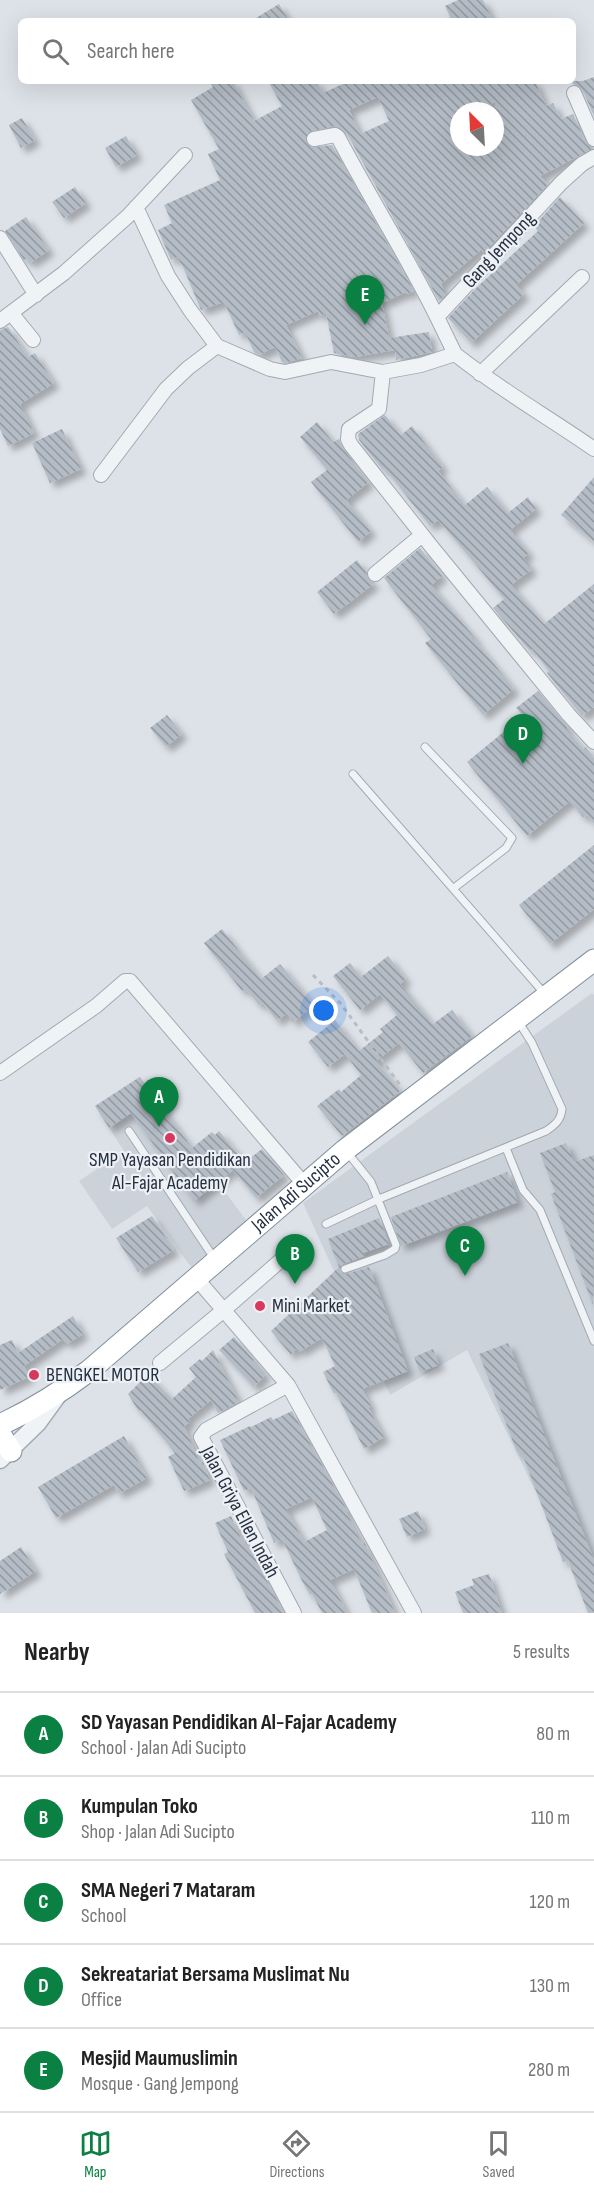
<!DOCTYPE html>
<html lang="en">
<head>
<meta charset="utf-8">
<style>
  :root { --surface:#fff; --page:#f6f6f6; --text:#222; --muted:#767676; --line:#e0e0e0; --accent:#0b8043 }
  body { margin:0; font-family:"Sofia Sans Condensed",sans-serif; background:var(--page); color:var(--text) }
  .compass { position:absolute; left:450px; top:102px; width:54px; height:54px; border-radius:50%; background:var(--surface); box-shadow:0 6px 24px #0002; rotate:336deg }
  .you { position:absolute; left:324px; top:1011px; width:21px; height:21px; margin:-15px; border:4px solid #fff; border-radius:50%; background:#1a73e8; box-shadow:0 0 0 9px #1a73e833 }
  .badge { display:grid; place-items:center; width:39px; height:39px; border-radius:50%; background:var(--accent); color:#fff; font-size:20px; font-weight:700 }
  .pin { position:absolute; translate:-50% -50px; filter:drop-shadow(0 2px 3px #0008) }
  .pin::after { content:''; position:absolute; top:32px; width:21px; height:18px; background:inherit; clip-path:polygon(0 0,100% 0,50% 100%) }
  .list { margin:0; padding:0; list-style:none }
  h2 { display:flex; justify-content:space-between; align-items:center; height:78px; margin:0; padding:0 24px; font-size:26px }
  h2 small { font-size:20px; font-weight:400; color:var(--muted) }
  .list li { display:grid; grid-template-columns:39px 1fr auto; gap:18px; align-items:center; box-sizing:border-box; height:84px; padding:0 24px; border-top:2px solid var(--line) }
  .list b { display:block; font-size:22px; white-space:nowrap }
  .list p { margin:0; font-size:20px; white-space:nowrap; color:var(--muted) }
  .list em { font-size:20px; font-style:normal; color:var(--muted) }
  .icon { flex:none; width:33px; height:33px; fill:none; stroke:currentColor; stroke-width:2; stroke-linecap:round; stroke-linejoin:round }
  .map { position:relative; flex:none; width:594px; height:1613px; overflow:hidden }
  .search { position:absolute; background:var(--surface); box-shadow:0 6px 24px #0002; left:18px; right:18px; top:18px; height:66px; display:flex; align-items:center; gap:15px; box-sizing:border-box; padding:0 21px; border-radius:9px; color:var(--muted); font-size:22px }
  .sheet { height:498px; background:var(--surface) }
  nav { display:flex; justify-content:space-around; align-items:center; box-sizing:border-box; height:84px; border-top:2px solid var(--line); background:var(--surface); font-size:16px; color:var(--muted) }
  nav a { display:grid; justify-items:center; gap:3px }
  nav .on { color:var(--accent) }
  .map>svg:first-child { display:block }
  .built { fill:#cbd2da }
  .building { fill:url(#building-back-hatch); fill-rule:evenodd; filter:url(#shadow) }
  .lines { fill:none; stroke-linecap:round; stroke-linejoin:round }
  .service-casing { stroke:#a2a9b2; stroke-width:9 }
  .minor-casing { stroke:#a2a9b2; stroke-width:16 }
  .tertiary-casing { stroke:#a2a9b2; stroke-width:19 }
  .trunk-casing { stroke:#8391a0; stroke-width:23 }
  .path { stroke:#b7bdc3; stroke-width:3; stroke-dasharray:4.5 4.5; stroke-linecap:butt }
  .service { stroke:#f0f3f6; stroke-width:7 }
  .minor { stroke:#f0f3f6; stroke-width:14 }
  .tertiary { stroke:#f0f3f6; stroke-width:16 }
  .trunk { stroke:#fff; stroke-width:21 }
  .poi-dot { fill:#d8385e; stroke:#edf1f6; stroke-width:2 }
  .labels { text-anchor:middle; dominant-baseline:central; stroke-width:4.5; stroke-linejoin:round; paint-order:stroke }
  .street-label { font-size:20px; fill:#253140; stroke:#edf1f6 }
  .poi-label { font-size:20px; fill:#253140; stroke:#edf1f6; text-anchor:start }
</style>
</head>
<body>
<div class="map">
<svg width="594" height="1613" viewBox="0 0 594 1613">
  <defs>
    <pattern id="building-back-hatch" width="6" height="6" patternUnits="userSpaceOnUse" patternTransform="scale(1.5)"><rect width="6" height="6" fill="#b4bcc5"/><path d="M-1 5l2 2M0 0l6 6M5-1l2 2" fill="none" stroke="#9299a1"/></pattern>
    <filter id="shadow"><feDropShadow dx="5.5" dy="5.5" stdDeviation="3" flood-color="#0004"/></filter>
  </defs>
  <rect width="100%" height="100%" fill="#dde2e8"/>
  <path class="built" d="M592,993L594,995V1612L467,1350L390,1395L303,1203Z
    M139,1077L246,1220L191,1267L147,1206L112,1229L79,1181L124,1151L95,1106Z"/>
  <path class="building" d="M458,0H483L493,21H452L445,6Z
    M279,4L289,21H251Z
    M594,77V116L582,89L573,84L572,81H583Z
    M209,81H233L254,121L282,106L268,81H316L323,93L349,81H535L546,106L553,103L561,119L573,114L586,143L594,148L540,176L548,184L490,246L483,252L482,249L441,284L446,294L439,301L346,132L340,128L334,126L309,132L305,140L311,147L332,145L414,291L407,294L406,292L382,303L389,338L429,332L432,352L396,360L395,350L355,357L334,353L326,313L320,316L318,311L286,325L302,358L285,363L282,362L275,347L259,355L254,352L245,332L239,335L224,302L201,310L183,267L177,257L171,260L158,230L172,223L164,205L220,180L208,154L219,149L191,100L213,87ZM378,97L389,121L360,134L349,110ZM495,102V147H459V125L452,111H477Z
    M22,118L35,140L21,148L9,125Z
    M126,136L137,155L116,167L105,148Z
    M75,187L86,203L64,218L52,202Z
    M560,197L584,223L516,285L524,294L471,343L448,318L476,288L538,231L534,226Z
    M26,217L49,250L30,263L27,258L24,260L5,231Z
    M8,327L28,357L35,353L54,383L20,404L34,433L8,446L0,429V330Z
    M385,415L401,435L412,426L443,467L438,471L465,505L487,487L508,513L528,497L536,509L510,530L529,553L523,558L532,569L511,585L544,624L594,584V707L582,716L547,673L549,671L532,649L530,651L493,608L504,599L471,559L438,520L430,526L390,475L384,469L383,470L359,440L358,434Z
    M317,422L333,442L339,439L344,450L369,482L346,500L371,531L358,542L311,482L327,470L300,437Z
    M62,429L81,469L50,483L32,443Z
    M594,477V542L561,515Z
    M420,548L442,576L431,585L476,639L475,640L514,689L483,715L425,643L431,639L384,578Z
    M357,560L366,572L368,579L375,583L334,614L317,592Z
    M538,691L568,727L567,729L583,749L585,747L594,758V824L587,815L583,817L570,801L527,836L467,762L523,716L516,708Z
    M167,715L182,734L166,747L150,728Z
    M594,845V909L550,944L519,905Z
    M222,929L261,979L280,964L314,1005L293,1022L287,1013L277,1021L263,1003L259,1005L245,988L242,991L204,943Z
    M388,956L406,979L400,984L433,1024L452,1010L472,1036L423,1073L399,1043L376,1061L400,1091L342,1136L317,1106L339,1089L341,1092L361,1075L345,1054L328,1067L308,1042L335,1020L359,1051L383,1032L380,1029L397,1015L380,994L360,1010L333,976L350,963L361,977Z
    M140,1077L192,1148L212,1132L215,1135L219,1131L245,1162L262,1149L284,1175L256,1198L233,1170L194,1201L131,1113L109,1128L95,1106Z
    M566,1143L574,1162L594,1155L593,1305L551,1194L555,1192L540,1153Z
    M507,1172L518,1202L401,1246L391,1217Z
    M152,1216L174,1250L138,1272L116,1238Z
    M379,1218L389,1244L363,1253L365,1256L343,1264L340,1270L342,1274H346L369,1267L408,1371L362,1389L371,1406L368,1407L384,1437L364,1449L336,1393L334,1394L323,1372L335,1366L322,1338L299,1352L297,1347L291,1355L271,1331L339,1267L328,1239Z
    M73,1316L83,1334L67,1344L63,1339L24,1366L29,1377L0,1390V1345L12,1340L18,1353Z
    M234,1337L254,1360L253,1361L266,1374L254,1387L219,1350Z
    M508,1343L594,1560V1613H588L568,1561L563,1562L521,1451L517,1452L479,1354Z
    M433,1349L439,1365L420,1372L414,1357Z
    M213,1350L239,1402L218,1413L211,1400L188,1419L190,1422L184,1426L200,1463L203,1462L210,1480L184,1491L168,1457L175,1453L140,1410L139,1412L128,1394L148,1374L172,1399L196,1377L189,1368L200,1359L202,1361Z
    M292,1411L348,1512H346L362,1544L365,1543L395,1613H372L354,1569L330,1580L347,1613H322L312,1594L310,1595L302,1581L282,1539L274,1543L251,1488L244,1491L220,1440L250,1426L251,1427L271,1417L273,1420ZM312,1497L327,1530L304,1542L286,1509Z
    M124,1436L147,1478L118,1494L114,1485L56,1518L38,1487Z
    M418,1511L425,1529L407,1537L399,1519Z
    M231,1516L243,1543L246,1541L284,1613H255L224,1554L228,1552L215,1523Z
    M21,1547L36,1571L0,1594V1561Z
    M489,1574L502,1613H463L455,1592L474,1585L472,1579Z"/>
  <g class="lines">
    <g class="service-casing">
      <path id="service" d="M425,747L512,838L506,848L454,888
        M353,774L544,993
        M129,1131L214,1258
        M506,1148L523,1190L540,1210L594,1341
        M326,1224L379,1199L546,1131C555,1125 561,1120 562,1109L532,1043L518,1021
        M345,1269L385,1255L395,1249L396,1245L371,1182L347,1152"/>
    </g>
    <g class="minor-casing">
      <path id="minor" d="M574,93L594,139
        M314,139L335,135L338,137C370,198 407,256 437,317
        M136,207L168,276L190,310L217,346L270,369L285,372L331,362L383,372L421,365L455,354C499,389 548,417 594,449
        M0,238L36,295
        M11,313L33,340
        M0,321L64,273L128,216L185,155
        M455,354L437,317L561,183L582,164L594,157
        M383,372L379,409L349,429L348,439L351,445L431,546L569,715L594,742
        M480,374L582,277
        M101,475L166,389L188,368L217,346
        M375,574L422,535
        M0,1073L96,1006L125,981H130L304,1184
        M196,1278L288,1385L414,1613
        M160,1363L225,1309L296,1247
        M288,1385L206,1430L201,1437L294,1613"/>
    </g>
    <g class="tertiary-casing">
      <path id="tertiary" d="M0,1460L38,1423L59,1394"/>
    </g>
    <g class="trunk-casing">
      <g id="trunk">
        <path id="s1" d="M0,1425C32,1410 61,1392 90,1370L345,1150L594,960"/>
        <path d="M0,1434L11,1451"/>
      </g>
    </g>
    <path class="path" d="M313,975L341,1004L400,1085"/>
    <use href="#service" class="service"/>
    <use href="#minor" class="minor"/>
    <use href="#tertiary" class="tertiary"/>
    <use href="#trunk" class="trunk"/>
  </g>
  <g class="poi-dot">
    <circle cx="170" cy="1138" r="6"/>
    <circle cx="260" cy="1306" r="6"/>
    <circle cx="34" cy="1375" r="6"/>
  </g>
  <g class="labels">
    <g class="street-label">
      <text transform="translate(499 250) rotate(-47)">Gang Jempong</text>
      <text stroke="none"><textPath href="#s1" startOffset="378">Jalan Adi Sucipto</textPath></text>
      <text transform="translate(240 1512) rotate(62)">Jalan Griya Ellen Indah</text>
    </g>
    <g class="poi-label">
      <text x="170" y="1160" text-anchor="middle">SMP Yayasan Pendidikan<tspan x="170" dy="23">Al-Fajar Academy</tspan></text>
      <text x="272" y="1306">Mini Market</text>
      <text x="46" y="1375">BENGKEL MOTOR</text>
    </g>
  </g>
</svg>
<svg class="compass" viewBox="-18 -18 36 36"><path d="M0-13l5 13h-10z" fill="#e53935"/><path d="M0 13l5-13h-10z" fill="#767676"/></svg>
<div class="you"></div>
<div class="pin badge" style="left:159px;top:1127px">A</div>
<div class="pin badge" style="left:295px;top:1284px">B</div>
<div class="pin badge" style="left:465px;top:1276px">C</div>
<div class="pin badge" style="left:523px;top:764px">D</div>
<div class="pin badge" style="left:365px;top:325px">E</div>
<div class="search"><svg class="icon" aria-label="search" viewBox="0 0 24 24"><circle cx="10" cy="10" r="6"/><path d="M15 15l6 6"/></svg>Search here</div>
</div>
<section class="sheet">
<h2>Nearby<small>5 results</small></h2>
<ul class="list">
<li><span class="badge">A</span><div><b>SD Yayasan Pendidikan Al-Fajar Academy</b><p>School · Jalan Adi Sucipto</p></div><em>80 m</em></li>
<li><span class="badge">B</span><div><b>Kumpulan Toko</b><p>Shop · Jalan Adi Sucipto</p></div><em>110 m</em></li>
<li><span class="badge">C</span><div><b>SMA Negeri 7 Mataram</b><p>School</p></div><em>120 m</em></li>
<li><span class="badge">D</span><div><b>Sekreatariat Bersama Muslimat Nu</b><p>Office</p></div><em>130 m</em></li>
<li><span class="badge">E</span><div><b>Mesjid Maumuslimin</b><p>Mosque · Gang Jempong</p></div><em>280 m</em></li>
</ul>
</section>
<nav>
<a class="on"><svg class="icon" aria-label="map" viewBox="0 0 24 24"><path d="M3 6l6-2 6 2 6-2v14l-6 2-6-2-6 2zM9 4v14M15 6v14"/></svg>Map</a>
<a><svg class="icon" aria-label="directions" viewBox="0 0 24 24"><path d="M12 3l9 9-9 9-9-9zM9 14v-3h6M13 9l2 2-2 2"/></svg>Directions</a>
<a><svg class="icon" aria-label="saved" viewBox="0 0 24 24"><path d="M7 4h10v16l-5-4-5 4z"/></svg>Saved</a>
</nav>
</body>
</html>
